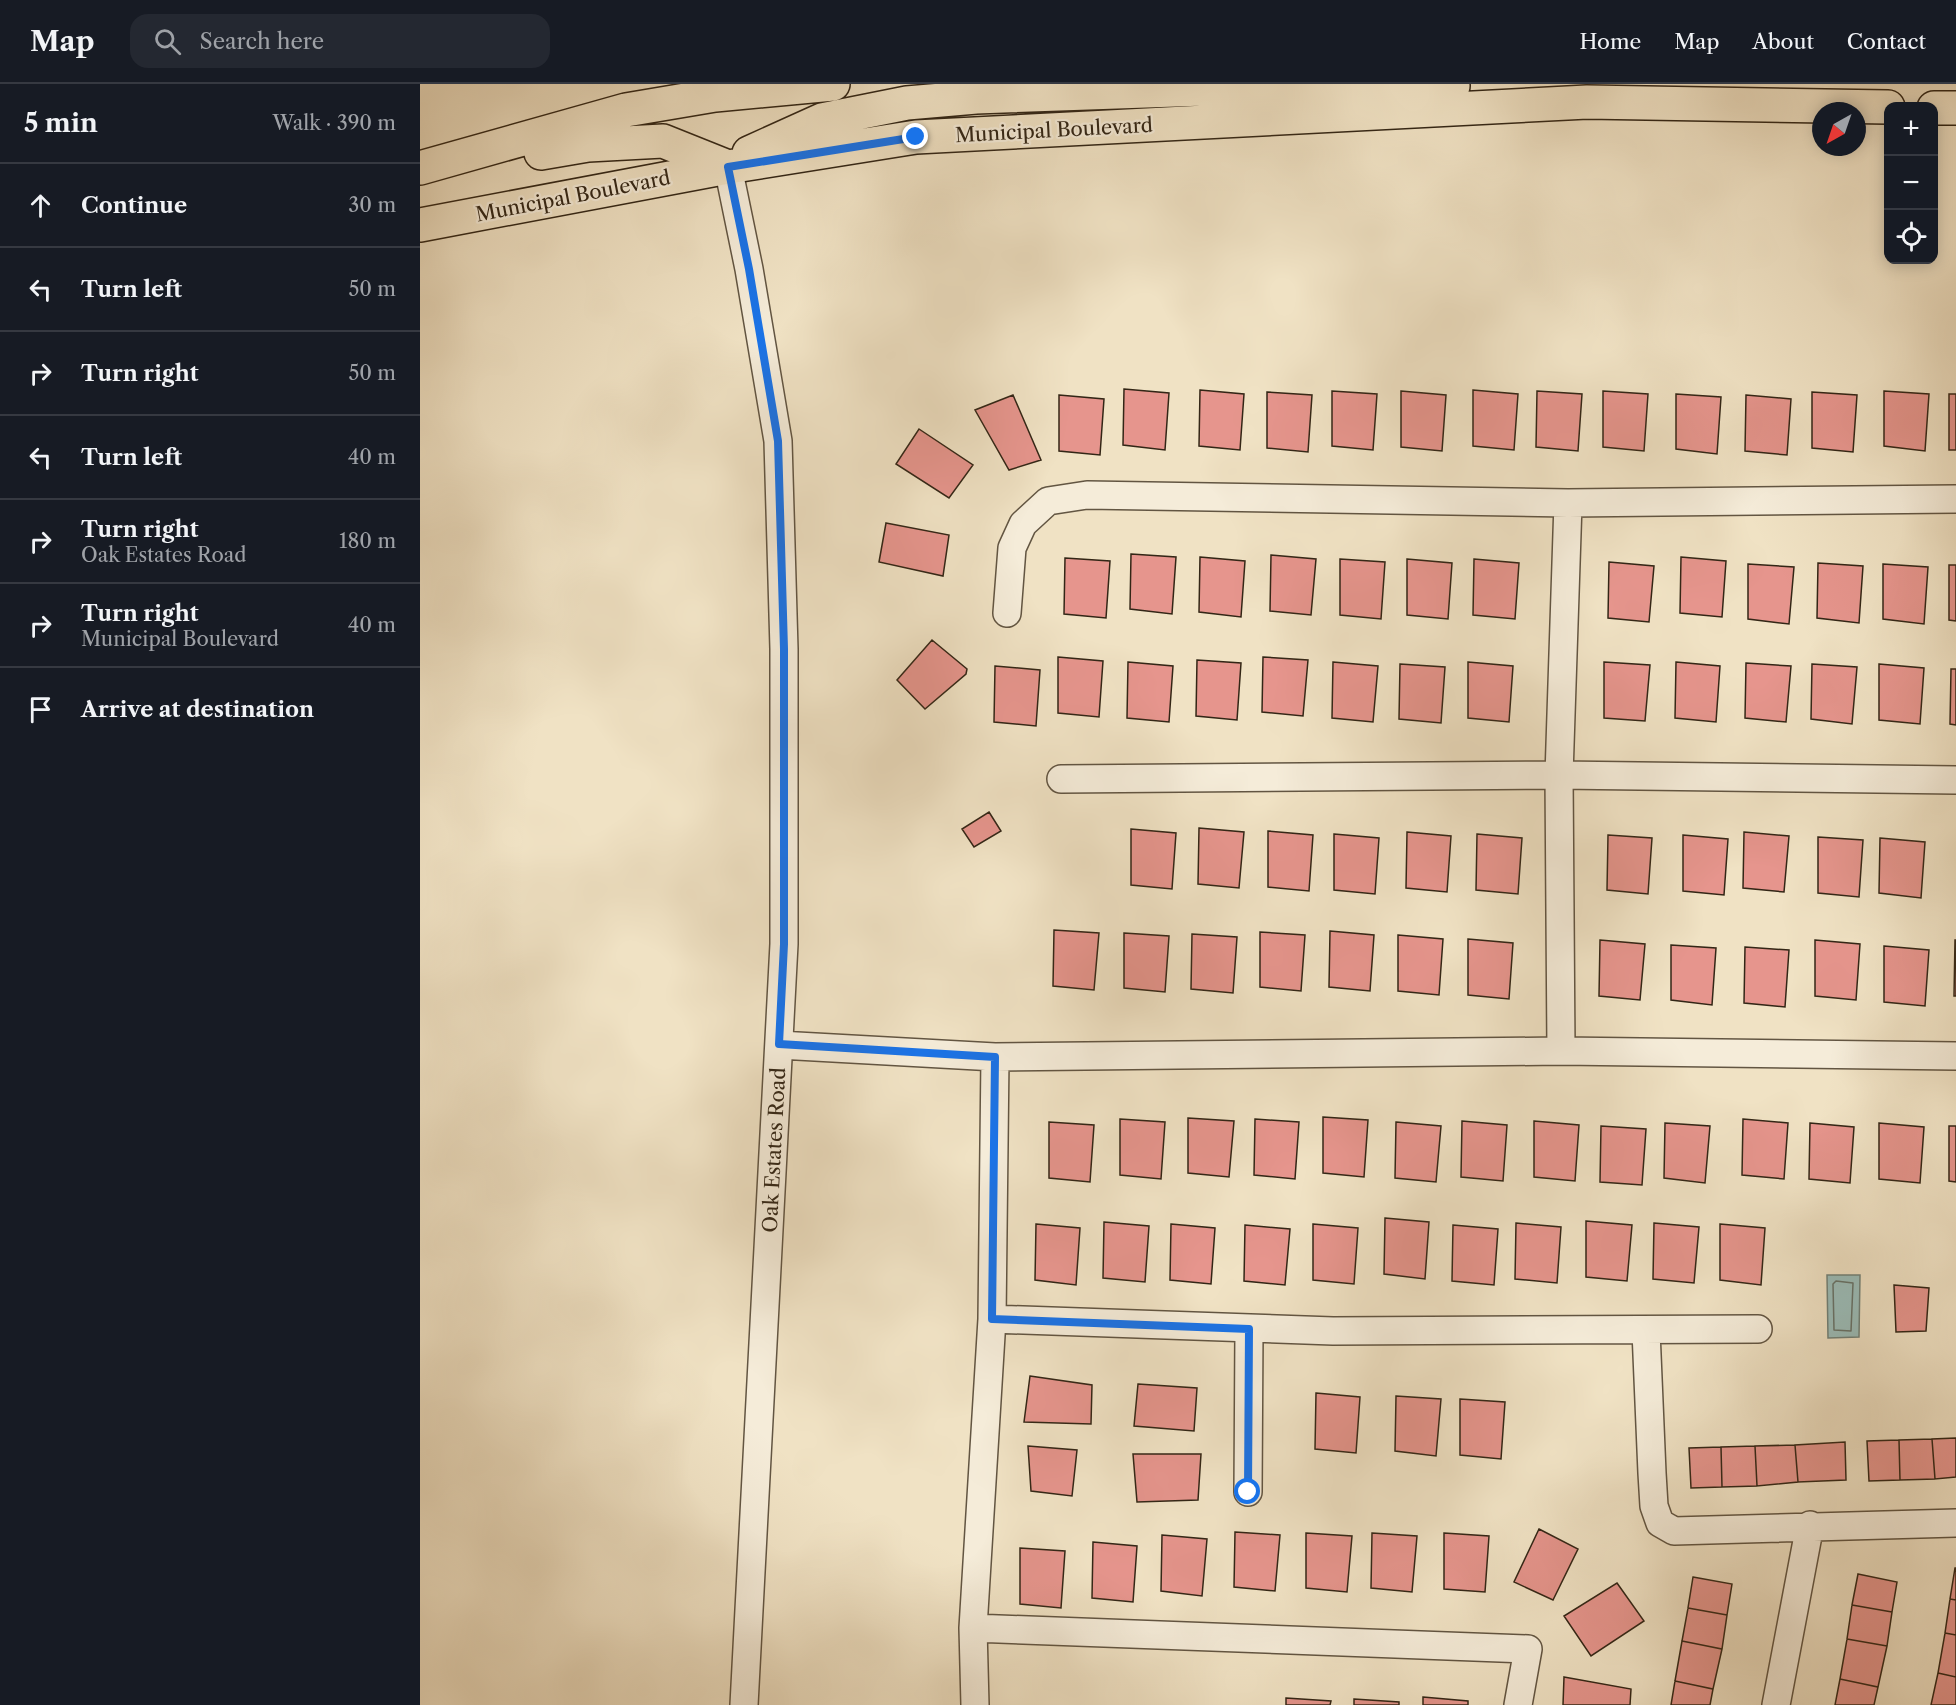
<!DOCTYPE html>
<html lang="en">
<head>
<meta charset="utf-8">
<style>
  :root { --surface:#171b24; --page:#242831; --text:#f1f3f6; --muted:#9ea1a6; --line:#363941 }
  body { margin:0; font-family:"Libre Caslon Text",serif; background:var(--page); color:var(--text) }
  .controls { position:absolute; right:18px; top:18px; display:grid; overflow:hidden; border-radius:12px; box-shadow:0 3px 15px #0003 }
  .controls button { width:54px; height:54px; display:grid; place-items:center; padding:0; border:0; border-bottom:2px solid var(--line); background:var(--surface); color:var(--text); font:30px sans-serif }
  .compass { position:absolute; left:1392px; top:18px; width:54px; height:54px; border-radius:50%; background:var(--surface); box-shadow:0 3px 15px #0003; rotate:220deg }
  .stop { position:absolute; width:18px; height:18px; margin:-14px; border:4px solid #1a73e8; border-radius:50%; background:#fff }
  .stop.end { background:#1a73e8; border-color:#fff; box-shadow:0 2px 6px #0008 }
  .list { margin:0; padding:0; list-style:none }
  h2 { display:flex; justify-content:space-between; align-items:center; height:78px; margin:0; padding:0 24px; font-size:26px }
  h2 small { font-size:20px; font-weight:400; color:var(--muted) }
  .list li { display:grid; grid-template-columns:39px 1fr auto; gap:18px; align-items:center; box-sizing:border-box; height:84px; padding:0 24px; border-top:2px solid var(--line) }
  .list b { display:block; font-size:22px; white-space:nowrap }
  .list p { margin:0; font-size:20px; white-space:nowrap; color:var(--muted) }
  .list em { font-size:20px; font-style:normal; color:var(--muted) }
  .icon { flex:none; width:33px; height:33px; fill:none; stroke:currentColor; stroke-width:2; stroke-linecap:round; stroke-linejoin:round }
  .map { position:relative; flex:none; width:1536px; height:1621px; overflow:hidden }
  header { display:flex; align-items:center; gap:36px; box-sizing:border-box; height:84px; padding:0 30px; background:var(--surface); border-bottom:2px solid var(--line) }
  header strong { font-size:28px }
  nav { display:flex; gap:33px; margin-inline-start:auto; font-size:21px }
  .search { width:420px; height:54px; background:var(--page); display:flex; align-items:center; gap:15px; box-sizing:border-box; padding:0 21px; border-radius:18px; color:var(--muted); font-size:22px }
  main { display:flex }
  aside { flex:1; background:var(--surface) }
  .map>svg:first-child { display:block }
  .water { fill:#9bbdb9; stroke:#718178; stroke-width:1.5 }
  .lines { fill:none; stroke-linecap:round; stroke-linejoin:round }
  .shore { stroke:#677268; stroke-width:1.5 }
  .building { fill:#e6958d; stroke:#332616; stroke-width:1.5 }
  .street-casing { stroke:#625542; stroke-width:30 }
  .primary-casing { stroke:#332616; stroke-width:36 }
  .street { stroke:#f5ecd9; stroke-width:27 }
  .primary { stroke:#f0e2c4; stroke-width:33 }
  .route { stroke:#1a73e8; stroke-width:8 }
  .labels { text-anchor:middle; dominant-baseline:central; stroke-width:4.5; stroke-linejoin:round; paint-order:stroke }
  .street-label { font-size:20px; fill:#332616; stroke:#f5ecd9 }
</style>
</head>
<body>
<header>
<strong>Map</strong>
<div class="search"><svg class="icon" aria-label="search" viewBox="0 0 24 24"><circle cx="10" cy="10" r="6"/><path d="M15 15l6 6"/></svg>Search here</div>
<nav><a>Home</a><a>Map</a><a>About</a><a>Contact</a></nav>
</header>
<main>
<aside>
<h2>5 min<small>Walk · 390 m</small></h2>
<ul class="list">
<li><svg class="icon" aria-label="ahead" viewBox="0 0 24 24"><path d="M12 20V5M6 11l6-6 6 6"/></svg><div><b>Continue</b></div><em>30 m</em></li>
<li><svg class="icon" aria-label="left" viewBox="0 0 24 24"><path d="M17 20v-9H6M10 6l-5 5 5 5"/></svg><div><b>Turn left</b></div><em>50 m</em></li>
<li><svg class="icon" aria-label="right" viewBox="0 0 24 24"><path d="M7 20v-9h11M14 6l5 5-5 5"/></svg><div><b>Turn right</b></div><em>50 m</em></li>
<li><svg class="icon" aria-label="left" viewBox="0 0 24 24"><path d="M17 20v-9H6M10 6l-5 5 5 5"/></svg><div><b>Turn left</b></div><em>40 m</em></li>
<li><svg class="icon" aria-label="right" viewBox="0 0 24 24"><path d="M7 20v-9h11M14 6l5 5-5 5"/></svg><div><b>Turn right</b><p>Oak Estates Road</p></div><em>180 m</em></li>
<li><svg class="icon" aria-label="right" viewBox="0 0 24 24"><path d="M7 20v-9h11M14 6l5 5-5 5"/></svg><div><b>Turn right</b><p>Municipal Boulevard</p></div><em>40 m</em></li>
<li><svg class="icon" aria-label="arrive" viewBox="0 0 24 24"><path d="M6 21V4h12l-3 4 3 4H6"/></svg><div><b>Arrive at destination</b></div></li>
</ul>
</aside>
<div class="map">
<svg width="1536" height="1621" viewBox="0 0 1536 1621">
  <rect width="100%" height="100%" fill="#f0e2c4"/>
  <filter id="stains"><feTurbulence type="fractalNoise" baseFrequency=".00333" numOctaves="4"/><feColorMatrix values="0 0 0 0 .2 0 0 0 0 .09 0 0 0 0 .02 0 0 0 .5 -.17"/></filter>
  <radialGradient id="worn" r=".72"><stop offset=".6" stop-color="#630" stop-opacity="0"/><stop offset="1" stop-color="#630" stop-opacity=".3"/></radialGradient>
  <path class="water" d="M1407,1191H1440L1439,1253L1408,1254Z"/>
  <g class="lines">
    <path class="shore" d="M1416,1197L1433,1199L1431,1247L1414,1246L1413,1200Z"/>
  </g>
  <path class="building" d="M704,305L749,309L745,366L703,361Z
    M780,306L824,310L820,366L779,362Z
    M1053,306L1098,310L1094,366L1053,362Z
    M912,307L957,310L953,366L912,362Z
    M981,307L1026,311L1022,367L981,363Z
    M1117,307L1162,310L1158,367L1116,363Z
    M1183,307L1228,310L1224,367L1183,363Z
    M1464,307L1509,310L1505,367L1464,362Z
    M847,308L892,311L888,368L847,364Z
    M1392,308L1437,311L1433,368L1392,364Z
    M1256,310L1301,313L1297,370L1256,365Z
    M1529,310H1536V366H1529Z
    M593,311L621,376L589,386L555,326Z
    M639,311L684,315L680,371L639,367Z
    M1326,311L1371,315L1367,371L1325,367Z
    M499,345L553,381L529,414L476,380Z
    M466,439L529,451L523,492L459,478Z
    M711,470L756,473L752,530L710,525Z
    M851,471L896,475L891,531L850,527Z
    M780,473L825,477L821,533L779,528Z
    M1261,473L1306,477L1302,533L1260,529Z
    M645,474L690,477L686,534L644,530Z
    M920,475L965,478L961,535L920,531Z
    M987,475L1032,479L1028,535L987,531Z
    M1054,475L1099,479L1095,535L1053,531Z
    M1189,478L1234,482L1229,538L1188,534Z
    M1398,479L1443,482L1439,539L1397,534Z
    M1328,480L1374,483L1369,540L1328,535Z
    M1463,480L1508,483L1504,540L1463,535Z
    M1529,481H1536V537L1529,536Z
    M512,556L547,585L546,590L505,625L477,596Z
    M638,573L683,577L679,633L638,629Z
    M843,573L888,576L883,632L842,628Z
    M777,576L821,579L817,636L776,632Z
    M708,578L753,582L749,638L707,634Z
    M913,578L958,582L953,638L912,634Z
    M1048,578L1093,582L1089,638L1048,634Z
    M1184,578L1230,581L1225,637L1184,634Z
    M1256,578L1300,582L1296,638L1255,634Z
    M1326,579L1371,582L1366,638L1325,634Z
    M980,580L1025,583L1021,639L979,635Z
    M1392,580L1437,583L1432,640L1391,635Z
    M1459,580L1504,584L1500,640L1459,636Z
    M575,582L620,586L616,642L574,638Z
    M1531,585H1536V641L1530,640Z
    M569,728L581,747L554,763L542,745Z
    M779,744L824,748L819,804L778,800Z
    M711,745L756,749L752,805L711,801Z
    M848,747L893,751L889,807L848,803Z
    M987,748L1031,752L1027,808L986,804Z
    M1324,748L1369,752L1364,808L1323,804Z
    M914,750L959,754L955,810L914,806Z
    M1057,750L1102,754L1098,810L1056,806Z
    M1188,751L1232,754L1228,810L1187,806Z
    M1263,751L1308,755L1304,811L1263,807Z
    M1398,753L1443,756L1439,813L1398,809Z
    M1460,754L1505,758L1501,814L1459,809Z
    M634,846L679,849L674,906L633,902Z
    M910,847L954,851L950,907L909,903Z
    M840,848L885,851L881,907L840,903Z
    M704,849L749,852L745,908L704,904Z
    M772,850L817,853L813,909L771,905Z
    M978,851L1023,855L1019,911L978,907Z
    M1048,855L1093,859L1089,915L1048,911Z
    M1180,856L1225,860L1220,916L1179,912Z
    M1395,856L1440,860L1436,916L1395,912Z
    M1535,856H1536V912H1534Z
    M1251,861L1296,864L1292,921L1251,916Z
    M1464,862L1509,866L1505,922L1464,918Z
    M1325,863L1369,866L1365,923L1324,919Z
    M903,1033L948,1036L944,1093L903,1089Z
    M768,1034L814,1037L809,1093L768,1089Z
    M700,1035L745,1038L741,1095L700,1091Z
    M835,1035L879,1038L875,1095L834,1091Z
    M1323,1035L1368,1039L1364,1095L1322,1091Z
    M1042,1037L1087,1041L1083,1097L1041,1093Z
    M1114,1037L1159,1041L1155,1097L1114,1093Z
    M629,1038L674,1041L670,1098L629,1094Z
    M976,1038L1021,1042L1016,1098L975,1094Z
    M1245,1039L1290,1042L1285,1099L1244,1094Z
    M1390,1039L1434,1043L1430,1099L1389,1095Z
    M1459,1039L1504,1043L1500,1099L1459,1095Z
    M1181,1042L1226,1045L1222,1101L1180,1098Z
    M1529,1042H1536V1098L1529,1097Z
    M965,1134L1009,1138L1005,1195L964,1190Z
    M1166,1137L1212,1141L1207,1197L1166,1193Z
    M684,1138L729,1142L725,1198L683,1194Z
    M1096,1139L1141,1143L1137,1199L1095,1195Z
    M1234,1139L1279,1143L1274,1199L1233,1195Z
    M616,1140L660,1144L656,1201L615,1196Z
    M751,1140L795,1144L791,1200L750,1196Z
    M893,1140L938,1144L934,1200L893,1196Z
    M1300,1140L1345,1144L1341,1201L1300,1196Z
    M825,1141L870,1145L865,1201L824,1197Z
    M1033,1141L1078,1145L1074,1201L1032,1197Z
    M1474,1201L1509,1204L1506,1247L1476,1248Z
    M610,1292L672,1301L671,1340L604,1338Z
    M718,1300L777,1304L774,1347L714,1342Z
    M896,1309L940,1313L936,1369L895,1365Z
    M976,1312L1021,1315L1016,1372L975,1367Z
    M1040,1315L1085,1318L1081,1375L1040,1371Z
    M1536,1354V1393L1515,1395L1512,1355Z
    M1512,1355L1515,1395L1480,1396L1479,1356Z
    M1479,1356L1480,1396L1449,1397L1447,1357Z
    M1425,1358L1426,1396L1378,1398L1375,1361Z
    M1375,1361L1378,1398L1337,1402L1335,1362Z
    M608,1362L657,1366L652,1412L611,1407Z
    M1335,1362L1337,1402L1302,1403L1301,1363Z
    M1301,1363L1302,1403L1271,1404L1269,1364Z
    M713,1370H781L778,1416L717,1418Z
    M1119,1445L1158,1465L1133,1516L1094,1498Z
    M815,1448L860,1451L855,1507L814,1503Z
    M886,1449L932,1452L927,1508L886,1504Z
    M952,1449L997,1452L992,1508L951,1504Z
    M1024,1449L1069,1452L1065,1508L1024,1505Z
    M742,1451L787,1455L782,1512L741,1507Z
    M673,1458L717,1462L713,1518L672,1514Z
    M600,1464L645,1467L641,1524L600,1520Z
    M1535,1484H1536V1516L1530,1515Z
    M1438,1490L1477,1498L1472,1528L1432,1521Z
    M1273,1493L1312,1500L1307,1531L1268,1524Z
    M1197,1499L1224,1537L1171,1572L1144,1532Z
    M1530,1515L1536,1516V1551L1525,1549Z
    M1432,1521L1472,1528L1467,1562L1427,1555Z
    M1268,1524L1307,1531L1302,1565L1262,1557Z
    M1525,1549L1536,1551V1593L1518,1589Z
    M1427,1555L1467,1562L1458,1603L1420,1595Z
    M1262,1557L1302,1565L1293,1605L1255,1597Z
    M1518,1589L1536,1593V1621H1511Z
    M1144,1593L1211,1605L1210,1621H1143Z
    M1420,1595L1458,1603L1454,1621H1415Z
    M1255,1597L1293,1605L1290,1621H1251Z
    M1003,1613L1048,1617V1621H1003Z
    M866,1614L911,1617L910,1621H866Z
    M934,1615L979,1618V1621H934Z"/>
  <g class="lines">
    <g class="street-casing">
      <path id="street" d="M308,83L329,185L358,357L364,565V860L324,1621
        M587,529L592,464L603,440L628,417L667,411L1148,419L1536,415
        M641,695L1139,691L1536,696
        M359,961L575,973L1141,967L1536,972
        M1141,967L1139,691L1148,419
        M572,1235L913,1247L1338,1245
        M1226,1247L1232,1389L1234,1422L1240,1439L1254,1447L1536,1439
        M828,1408L829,1245
        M553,1544L1108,1565L1098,1621
        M555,1621L553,1544L572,1235L575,973
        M1356,1621L1390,1441"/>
    </g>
    <g class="primary-casing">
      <path id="primary" d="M1514,24H1536
        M121,69L168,61L243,57L308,83
        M329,69L402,36L487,19L556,13L813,4L947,8L1033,2
        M0,84L206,26L295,11L413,0
        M0,141L308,83L496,53L1167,18L1468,23"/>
    </g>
    <use href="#street" class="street"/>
    <use href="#primary" class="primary"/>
  </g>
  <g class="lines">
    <path class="route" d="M496,53L308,83L329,185L358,357L364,565V860L359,960L575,973L572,1235L829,1245L828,1408"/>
  </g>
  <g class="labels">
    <g class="street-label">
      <text transform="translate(634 46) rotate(-3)">Municipal Boulevard</text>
      <text transform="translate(153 112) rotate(-11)">Municipal Boulevard</text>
      <text transform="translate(354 1066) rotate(-87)">Oak Estates Road</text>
    </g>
  </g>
  <rect width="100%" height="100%" filter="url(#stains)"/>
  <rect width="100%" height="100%" fill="url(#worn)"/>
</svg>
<div class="controls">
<button>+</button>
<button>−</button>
<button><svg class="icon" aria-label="locate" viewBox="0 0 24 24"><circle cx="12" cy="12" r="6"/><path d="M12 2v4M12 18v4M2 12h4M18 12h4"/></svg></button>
</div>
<svg class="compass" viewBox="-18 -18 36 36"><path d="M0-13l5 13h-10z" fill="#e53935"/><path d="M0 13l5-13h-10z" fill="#9ea1a6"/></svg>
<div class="stop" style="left:828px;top:1408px"></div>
<div class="stop end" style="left:496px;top:53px"></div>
</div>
</main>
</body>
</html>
